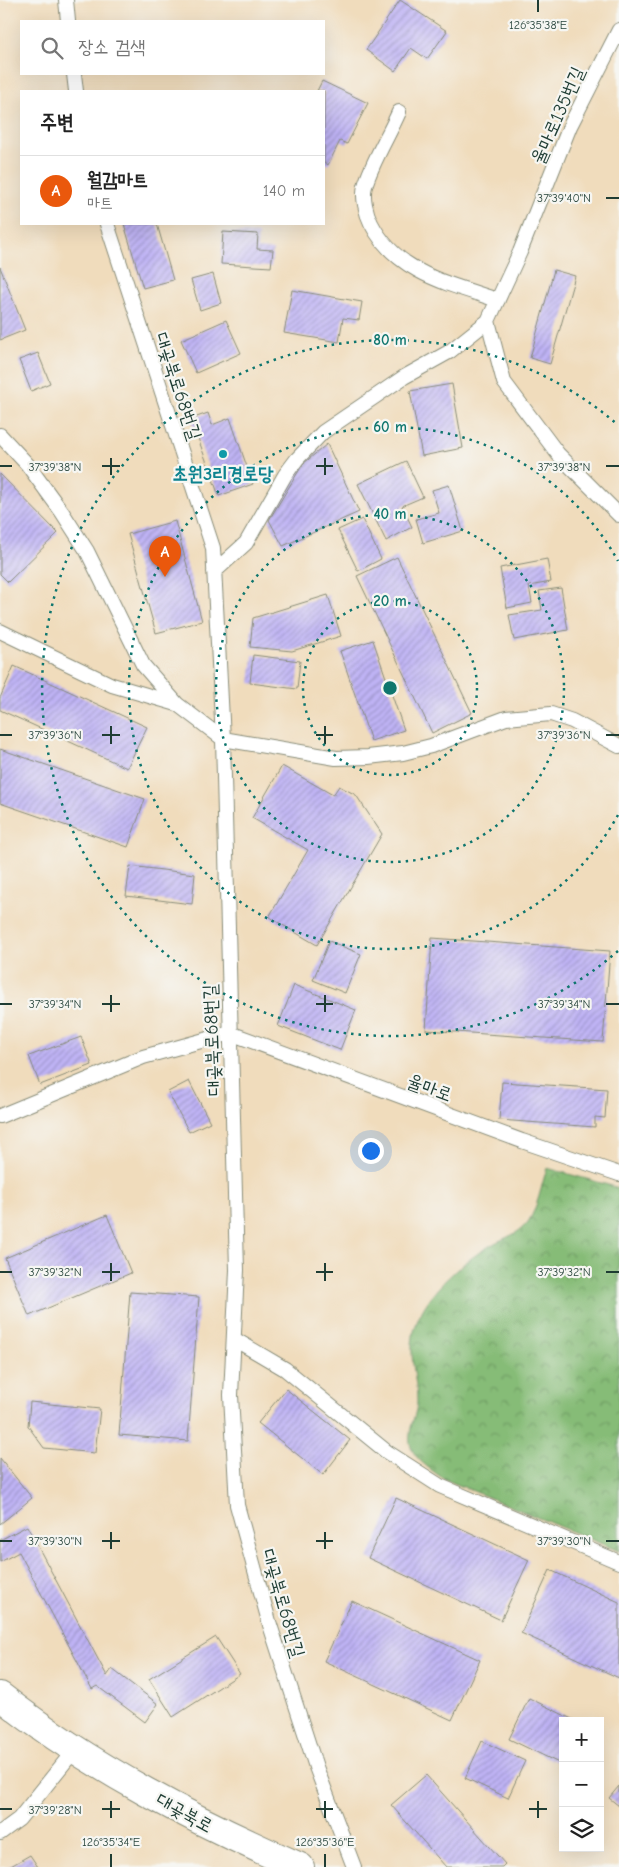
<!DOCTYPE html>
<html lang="ko">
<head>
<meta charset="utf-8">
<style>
  body { margin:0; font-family:"Comic Neue","Poor Story",sans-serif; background:#f6f6f6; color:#222 }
  .controls { position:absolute; right:15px; bottom:15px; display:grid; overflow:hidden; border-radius:0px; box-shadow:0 5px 20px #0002 }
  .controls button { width:45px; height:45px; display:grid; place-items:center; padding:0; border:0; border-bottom:1px solid #e0e0e0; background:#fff; color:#222; font:25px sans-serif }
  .you { position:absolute; left:370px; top:1150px; width:18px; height:18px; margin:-12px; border:4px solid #fff; border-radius:50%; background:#1a73e8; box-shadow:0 0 0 8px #1a73e833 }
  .badge { display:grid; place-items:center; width:32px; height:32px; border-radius:50%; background:#ea580c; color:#fff; font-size:16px; font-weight:700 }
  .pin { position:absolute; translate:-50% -41px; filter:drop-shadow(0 1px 2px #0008) }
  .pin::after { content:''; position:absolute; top:26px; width:18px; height:15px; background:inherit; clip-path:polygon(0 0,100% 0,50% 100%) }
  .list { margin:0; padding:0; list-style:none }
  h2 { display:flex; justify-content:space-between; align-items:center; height:65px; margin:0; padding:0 20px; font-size:21px }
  h2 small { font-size:16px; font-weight:400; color:#767676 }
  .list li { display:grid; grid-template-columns:32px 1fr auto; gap:15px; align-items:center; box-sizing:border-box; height:70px; padding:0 20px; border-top:1px solid #e0e0e0 }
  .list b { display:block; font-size:19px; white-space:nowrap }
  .list p { margin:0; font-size:16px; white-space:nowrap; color:#767676 }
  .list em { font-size:16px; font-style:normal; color:#767676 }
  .icon { flex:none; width:28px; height:28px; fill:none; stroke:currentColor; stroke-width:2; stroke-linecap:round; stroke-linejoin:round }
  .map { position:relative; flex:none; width:619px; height:1867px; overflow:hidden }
  .search { position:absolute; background:#fff; box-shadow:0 5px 20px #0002; left:20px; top:20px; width:305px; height:55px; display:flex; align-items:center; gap:12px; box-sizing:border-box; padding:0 18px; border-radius:0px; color:#767676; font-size:19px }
  .panel { position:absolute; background:#fff; box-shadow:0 5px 20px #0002; left:20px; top:90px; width:305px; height:135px; border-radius:0px }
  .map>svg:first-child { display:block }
</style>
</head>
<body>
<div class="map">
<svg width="619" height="1867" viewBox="0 0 619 1867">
  <defs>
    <pattern id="forest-crowns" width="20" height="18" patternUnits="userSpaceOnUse" patternTransform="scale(1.25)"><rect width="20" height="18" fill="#86bc77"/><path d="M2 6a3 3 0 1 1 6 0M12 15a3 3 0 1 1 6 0" fill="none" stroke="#6d9a62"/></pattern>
    <pattern id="building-hatch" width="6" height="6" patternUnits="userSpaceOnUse" patternTransform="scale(1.25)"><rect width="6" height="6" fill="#bfb3f5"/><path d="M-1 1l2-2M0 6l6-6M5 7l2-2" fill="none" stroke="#9b93c7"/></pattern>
  </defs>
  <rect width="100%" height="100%" fill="#f6f6f2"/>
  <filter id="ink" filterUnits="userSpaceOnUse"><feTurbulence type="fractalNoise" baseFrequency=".02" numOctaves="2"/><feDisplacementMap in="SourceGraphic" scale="10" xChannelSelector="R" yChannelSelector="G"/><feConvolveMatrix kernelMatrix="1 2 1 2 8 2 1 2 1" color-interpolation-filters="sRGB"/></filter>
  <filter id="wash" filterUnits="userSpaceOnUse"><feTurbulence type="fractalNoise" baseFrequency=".0096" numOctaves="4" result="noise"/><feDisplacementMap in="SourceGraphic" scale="20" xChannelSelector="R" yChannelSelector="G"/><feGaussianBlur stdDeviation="1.12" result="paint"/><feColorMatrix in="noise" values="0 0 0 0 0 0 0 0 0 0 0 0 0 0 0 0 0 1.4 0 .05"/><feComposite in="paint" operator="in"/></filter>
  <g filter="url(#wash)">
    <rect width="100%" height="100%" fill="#f0dcbc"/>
    <!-- forest -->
    <path fill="url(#forest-crowns)" stroke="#527c56" d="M547 1168 619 1188V1551L444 1479C429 1468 406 1455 410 1434 411 1422 417 1413 417 1401 417 1379 409 1358 413 1336 420 1297 460 1263 493 1244 506 1237 519 1234 528 1222 537 1210 542 1183 547 1168Z"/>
    <g id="blocks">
      <!-- building -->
      <path fill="url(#building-hatch)" d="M400 0 447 31 427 59 411 48 395 71 366 50Z
        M322 81 368 103 347 144 340 141 328 165 324 162V91H317Z
        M124 224H157L173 280 143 288Z
        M223 232 258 234 257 249 273 250 271 267 221 264Z
        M0 267 25 330 0 340Z
        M554 270 575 276 550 364 530 358Z
        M213 274 221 303 200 310 191 280Z
        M292 290 362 302 359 320 343 318 339 342 284 333Z
        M226 320 241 353 196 373 181 340Z
        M38 353 50 383 31 391 19 360Z
        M452 384 463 448 422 456 410 391Z
        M208 413 212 425 230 418 253 484 219 496 191 419Z
        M327 444 359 512 283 546 269 520 303 464Z
        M406 461 423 497 402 506 412 527 386 541 358 484Z
        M0 474 58 533 8 582 0 574Z
        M449 485 463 531 423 543 416 519 439 513 432 490Z
        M362 519 381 559 358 571 338 530Z
        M175 521 202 621 156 633 128 534Z
        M397 557 472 713 432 733 357 576Z
        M547 559 551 582 529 586 532 603 507 608 500 568Z
        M561 588 568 630 514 640 509 615 542 610 539 591Z
        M328 595 341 636 292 651 250 647 253 618Z
        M373 640 404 730 371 741 340 651Z
        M253 655 300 661 297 689 250 683Z
        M14 666 147 727 127 768 0 710V698Z
        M0 749 145 799 128 847 0 803Z
        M282 766 333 795 339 786 356 795 382 834 317 945 269 917 308 850 252 818Z
        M130 866 195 874 192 904 126 896Z
        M432 938 610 951 603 1042 426 1030Z
        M329 941 361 954 345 993 313 980Z
        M294 985 356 1010 340 1050 278 1026Z
        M81 1037 92 1065 40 1085 29 1056Z
        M189 1081 210 1122 189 1132 168 1092Z
        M502 1082 607 1089 605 1118 595 1117V1127L499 1120Z
        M107 1215 131 1273 29 1316 5 1258Z
        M130 1292 199 1297 188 1441 119 1435Z
        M286 1389 350 1440 323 1475 258 1423Z
        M30 1402 100 1409 95 1453 44 1448 28 1426Z
        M0 1458 32 1498 0 1524Z
        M396 1498 529 1560 501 1620 368 1558Z
        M27 1526 107 1676 112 1669 158 1704 145 1722 97 1686 92 1689 19 1552 0 1562V1540Z
        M550 1570 619 1602V1678L521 1633Z
        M352 1601 480 1660 452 1720 324 1661Z
        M216 1637 240 1674 173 1717 149 1679Z
        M529 1698 576 1721H563V1765L509 1739Z
        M482 1741 525 1761 508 1798 465 1778Z
        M426 1775 505 1864 502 1867H446L391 1805Z
        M619 1786V1806L609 1798Z
        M30 1855 38 1867H9Z"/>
    </g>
  </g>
  <g filter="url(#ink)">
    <use href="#blocks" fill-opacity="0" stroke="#888c78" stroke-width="1"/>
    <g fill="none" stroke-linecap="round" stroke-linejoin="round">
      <!-- lane casing -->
      <g stroke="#888c78" stroke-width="16">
        <path id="lane" d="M66 0 68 21
          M74 74 76 91
          M399 112C389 135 372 162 365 186 362 197 366 213 371 223 396 273 449 284 498 300
          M107 224 213 548 223 739 237 1270 231 1395 237 1505 270 1625 316 1767 354 1867
          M488 321 504 382 558 454 619 515
          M0 435 27 464 62 512 87 551 143 665 177 704 223 739 336 758 368 757 403 753 431 746 506 718 551 714 572 721 619 746
          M214 572 246 543 285 475 297 459 323 432 404 377 449 352 488 321 520 252 570 126 619 30
          M0 631 112 685 177 704
          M0 1116 143 1057 230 1033 522 1141 619 1174
          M234 1339 285 1369 387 1452 440 1486 619 1562
          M0 1833 19 1819 76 1748"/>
      </g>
      <!-- secondary casing -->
      <g stroke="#888c78" stroke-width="30">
        <path id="secondary" d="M0 1696C90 1767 195 1821 300 1867"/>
      </g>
      <!-- lane -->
      <use href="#lane" stroke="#fff" stroke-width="14"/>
      <!-- secondary -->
      <use href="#secondary" stroke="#fff" stroke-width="28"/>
    </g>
  </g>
  <!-- ticks -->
  <path fill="none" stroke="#1f3d34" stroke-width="2" d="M538 0V12M606 198H619M111 458V475M325 458V475M0 466H12M102 466H120M316 466H333M606 466H619M111 726V744M325 726V744M0 735H12M102 735H120M316 735H333M606 735H619M111 995V1012M325 995V1012M0 1004H12M102 1004H120M316 1004H333M606 1004H619M111 1263V1281M325 1263V1281M0 1272H12M102 1272H120M316 1272H333M606 1272H619M111 1532V1549M325 1532V1549M0 1541H12M102 1541H120M316 1541H333M606 1541H619M111 1801V1818M325 1801V1818M538 1801V1818M0 1809H12M102 1809H120M316 1809H333M529 1809H547M111 1854V1867M325 1854V1867"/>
  <!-- distance rings -->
  <g fill="none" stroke="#0f766e" stroke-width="2.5" stroke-dasharray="2.5 5">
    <circle cx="390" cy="688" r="87"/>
    <circle cx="390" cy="688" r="174"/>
    <path d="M618 815A261 261 0 1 1 618 561"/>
    <path d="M618 951A348 348 0 1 1 618 425"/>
  </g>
  <!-- markers -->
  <circle fill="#0f9aa8" stroke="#f6f6f2" stroke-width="2" cx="223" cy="454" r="5"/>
  <g text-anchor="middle" stroke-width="4.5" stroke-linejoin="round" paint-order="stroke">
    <!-- street labels -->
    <g font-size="19" fill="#1f3d34" stroke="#f6f6f2">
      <text transform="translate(557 115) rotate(-66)" y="7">율마로135번길</text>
      <text transform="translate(179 386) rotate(72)" y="7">대곶북로68번길</text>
      <text transform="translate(211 1040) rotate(-92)" y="7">대곶북로68번길</text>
      <text transform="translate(430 1087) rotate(20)" y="7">율마로</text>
      <text transform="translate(284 1603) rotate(74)" y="7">대곶북로68번길</text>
      <text transform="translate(185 1812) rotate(29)" y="7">대곶북로</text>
    </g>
    <!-- culture labels -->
    <g font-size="19" font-weight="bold" fill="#0d838f" stroke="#f6f6f2">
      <text x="223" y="480">초원3리경로당</text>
    </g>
  </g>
  <g font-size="12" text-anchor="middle" fill="#1f3d34" stroke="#f6f6f2" stroke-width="4.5" stroke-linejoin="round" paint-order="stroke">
    <text x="538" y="29">126°35'38"E</text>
    <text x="564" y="202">37°39'40"N</text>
    <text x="55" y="471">37°39'38"N</text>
    <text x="564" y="471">37°39'38"N</text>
    <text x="55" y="739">37°39'36"N</text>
    <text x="564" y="739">37°39'36"N</text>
    <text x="55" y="1008">37°39'34"N</text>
    <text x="564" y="1008">37°39'34"N</text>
    <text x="55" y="1276">37°39'32"N</text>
    <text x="564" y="1276">37°39'32"N</text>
    <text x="55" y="1545">37°39'30"N</text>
    <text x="564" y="1545">37°39'30"N</text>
    <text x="55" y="1814">37°39'28"N</text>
    <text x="111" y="1846">126°35'34"E</text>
    <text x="325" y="1846">126°35'36"E</text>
  </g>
  <circle cx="390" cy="688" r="8" fill="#0f766e" stroke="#f6f6f2" stroke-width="2.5"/>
  <g font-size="15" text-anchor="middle" font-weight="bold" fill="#0f766e" stroke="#f6f6f2" stroke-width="4.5" stroke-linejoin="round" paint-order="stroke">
    <text x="390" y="345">80 m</text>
    <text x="390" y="432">60 m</text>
    <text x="390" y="519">40 m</text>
    <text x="390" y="606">20 m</text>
  </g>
</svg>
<div class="controls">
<button>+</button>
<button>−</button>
<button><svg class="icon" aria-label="layers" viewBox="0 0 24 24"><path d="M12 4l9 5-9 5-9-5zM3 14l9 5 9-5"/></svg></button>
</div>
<div class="you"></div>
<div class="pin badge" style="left:165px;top:577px">A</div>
<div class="search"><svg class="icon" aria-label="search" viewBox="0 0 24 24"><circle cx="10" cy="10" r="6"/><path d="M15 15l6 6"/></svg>장소 검색</div>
<section class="panel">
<h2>주변<small></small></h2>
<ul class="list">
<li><span class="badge">A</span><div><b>월감마트</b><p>마트</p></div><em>140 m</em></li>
</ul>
</section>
</div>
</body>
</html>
